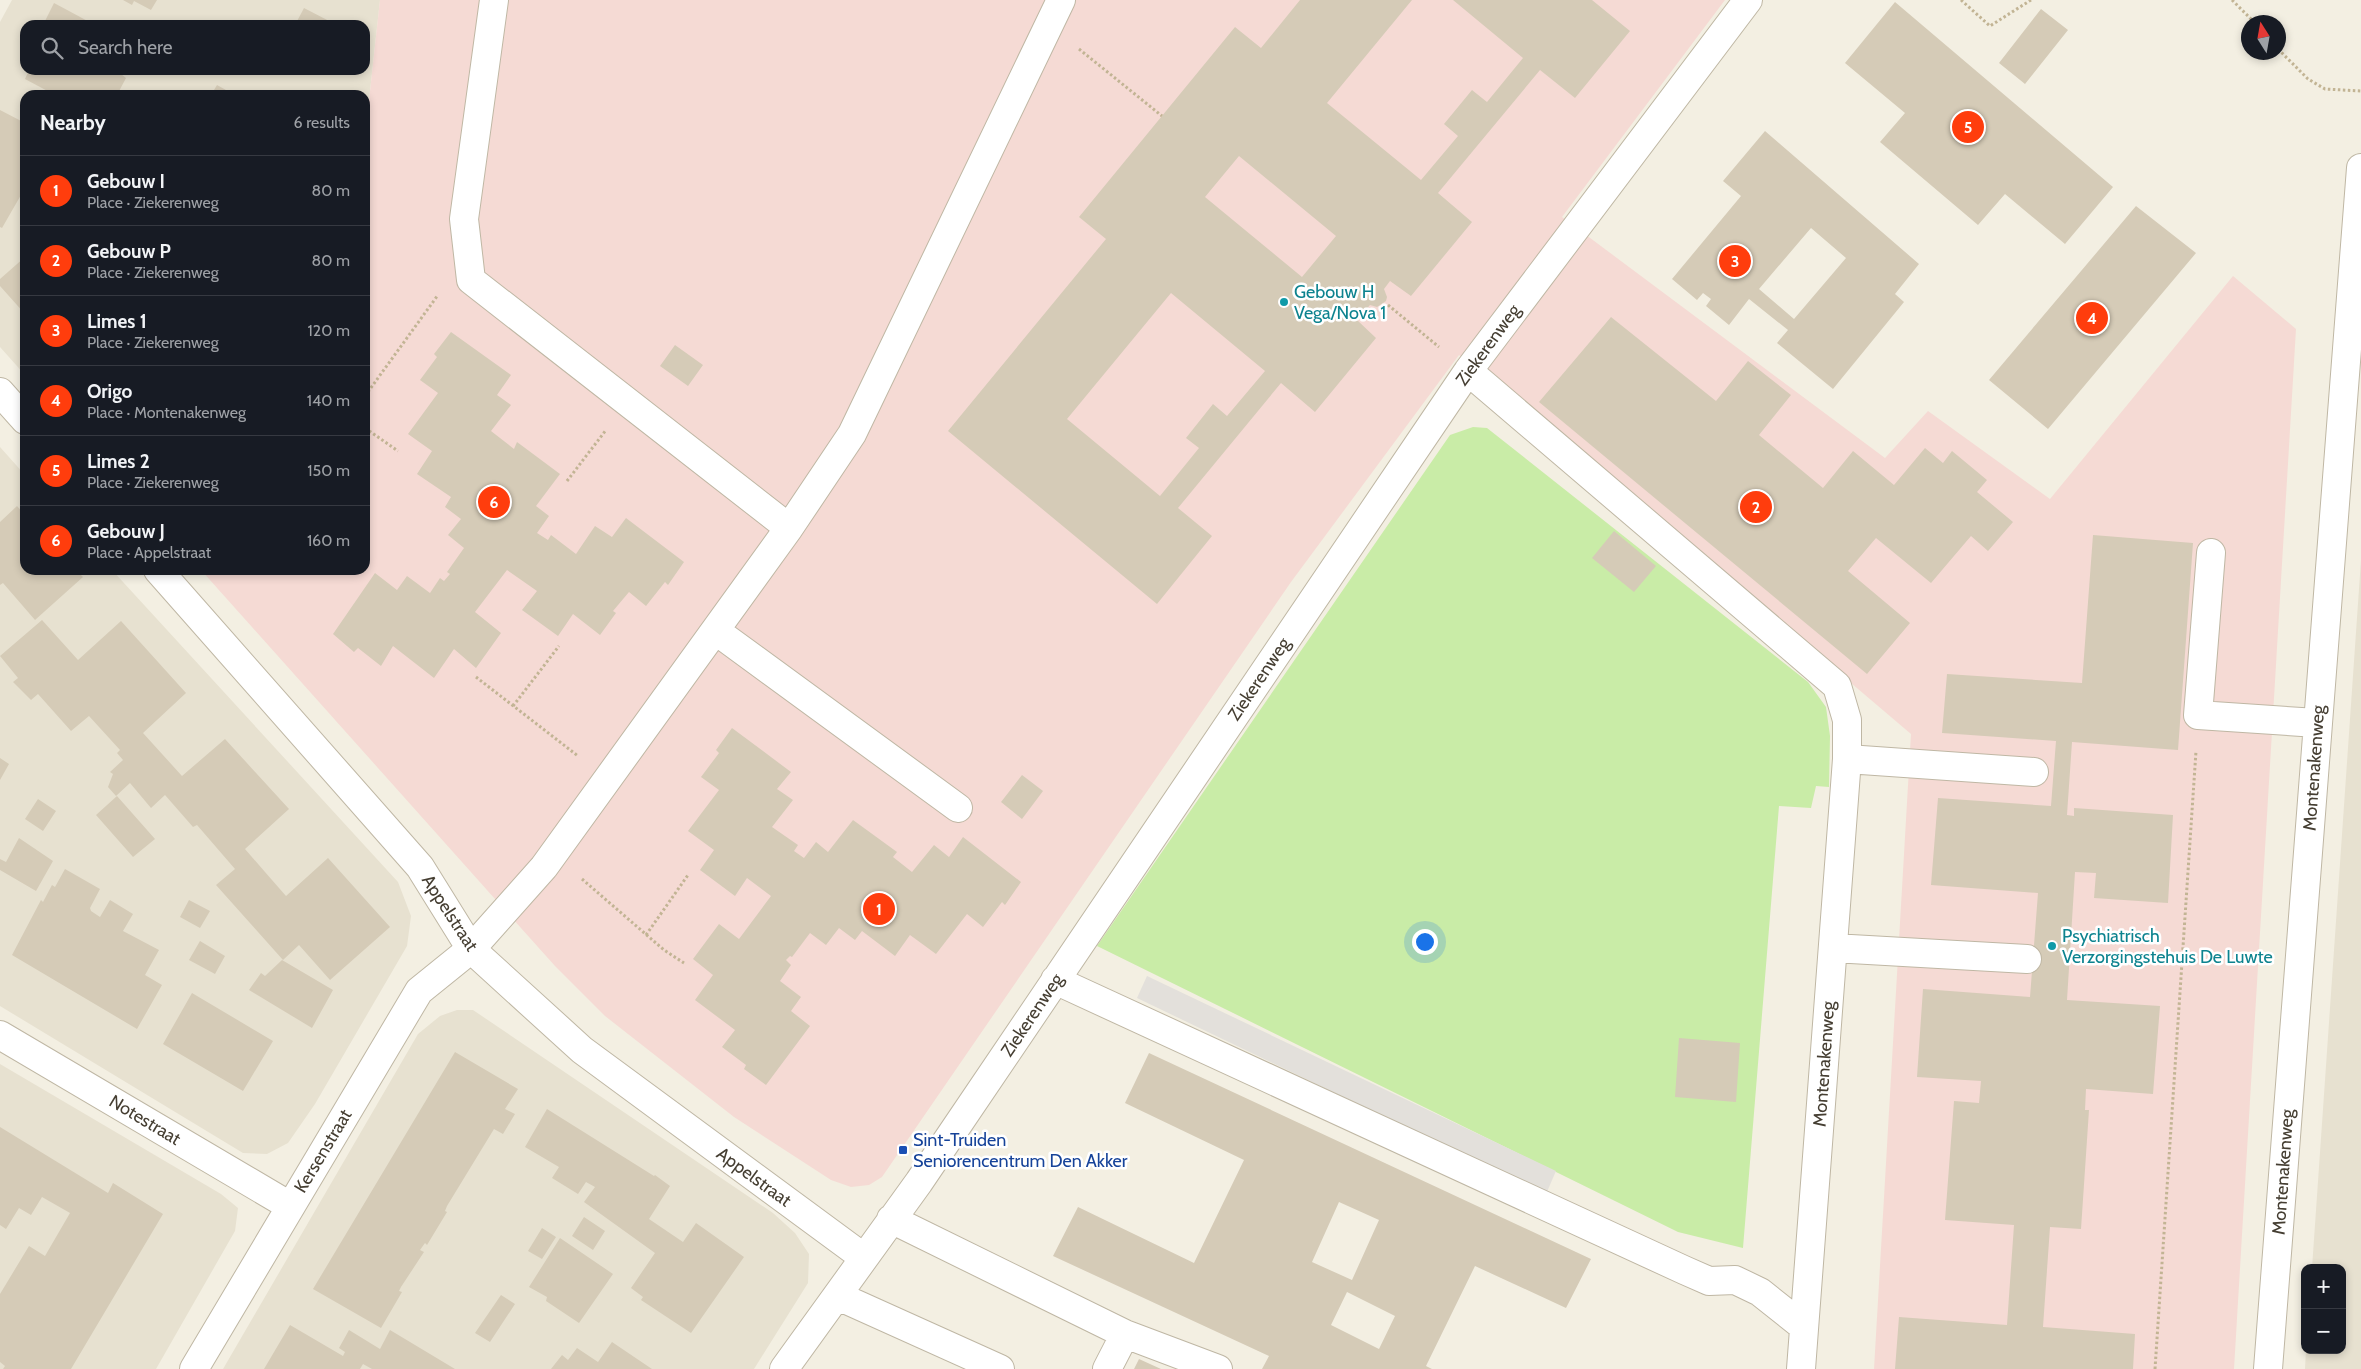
<!DOCTYPE html>
<html lang="en">
<head>
<meta charset="utf-8">
<style>
  body { margin:0; font-family:Cabin,sans-serif; background:#242831; color:#f1f3f6 }
  .controls { position:absolute; right:15px; bottom:15px; display:grid; overflow:hidden; border-radius:10px; box-shadow:0 2px 8px #0003 }
  .controls button { width:45px; height:45px; display:grid; place-items:center; padding:0; border:0; border-bottom:1px solid #363941; background:#171b24; color:#f1f3f6; font:25px sans-serif }
  .compass { position:absolute; left:2241px; top:15px; width:45px; height:45px; border-radius:50%; background:#171b24; box-shadow:0 2px 8px #0003; rotate:349deg }
  .you { position:absolute; left:1424px; top:941px; width:18px; height:18px; margin:-12px; border:4px solid #fff; border-radius:50%; background:#1a73e8; box-shadow:0 0 0 8px #1a73e833 }
  .badge { display:grid; place-items:center; width:32px; height:32px; border-radius:50%; background:#ff3d0d; color:#fff; font-size:16px; font-weight:700 }
  .pin { position:absolute; translate:-50% -50%; border:2px solid #fff; box-shadow:0 1px 5px #0006 }
  .list { margin:0; padding:0; list-style:none }
  h2 { display:flex; justify-content:space-between; align-items:center; height:65px; margin:0; padding:0 20px; font-size:21px }
  h2 small { font-size:16px; font-weight:400; color:#9ea1a6 }
  .list li { display:grid; grid-template-columns:32px 1fr auto; gap:15px; align-items:center; box-sizing:border-box; height:70px; padding:0 20px; border-top:1px solid #363941 }
  .list b { display:block; font-size:19px; white-space:nowrap }
  .list p { margin:0; font-size:16px; white-space:nowrap; color:#9ea1a6 }
  .list em { font-size:16px; font-style:normal; color:#9ea1a6 }
  .icon { flex:none; width:28px; height:28px; fill:none; stroke:currentColor; stroke-width:2; stroke-linecap:round; stroke-linejoin:round }
  .map { position:relative; flex:none; width:2361px; height:1369px; overflow:hidden }
  .search { position:absolute; background:#171b24; box-shadow:0 2px 8px #0003; left:20px; top:20px; width:350px; height:55px; display:flex; align-items:center; gap:12px; box-sizing:border-box; padding:0 18px; border-radius:15px; color:#9ea1a6; font-size:19px }
  .panel { position:absolute; background:#171b24; box-shadow:0 2px 8px #0003; left:20px; top:90px; width:350px; height:485px; border-radius:15px }
  .map>svg:first-child { display:block }
</style>
</head>
<body>
<div class="map">
<svg width="2361" height="1369" viewBox="0 0 2361 1369">
  <rect width="100%" height="100%" fill="#f3efe2"/>
  <!-- residential -->
  <path fill="#e7e1d0" fill-rule="evenodd" d="M12 0H380L365 137V95H25V375L0 347V22ZM25 25H365V70H25Z
    M0 447 25 475V570H112L398 882 411 916 407 946 315 1104 288 1143 267 1154 243 1153 0 1006Z
    M2361 560V1369H2305L2306 1350H2342V1268H2312Z
    M457 1010H473L773 1213 795 1233 809 1254 808 1283 754 1369H223L418 1034 440 1016Z
    M0 1064 221 1194 238 1208 235 1231 156 1369H0Z"/>
  <!-- medical -->
  <path fill="#f5dad4" d="M380 0H1725L1562 217 1885 458 1928 411 2050 499 2233 276 2296 329 2234 1369H1874L1911 734 1504 388 1459 355 1291 582 882 1177 869 1185 851 1187 831 1180 734 1117 605 1016 555 966 201 570H365V137Z"/>
  <!-- green -->
  <path fill="#c9eca7" d="M1473 427 1487 428 1808 682 1826 707 1830 736 1829 787 1816 786 1811 808 1779 806 1743 1248 1678 1232 1097 946 1450 435Z"/>
  <!-- parking -->
  <path fill="#e3e0db" d="M1147 976 1556 1171 1546 1194 1137 998Z"/>
  <!-- building -->
  <path fill="#d5cbb7" fill-rule="evenodd" d="M123 0H157L151 10 134 1 132 5Z
    M1300 0H1412L1327 103 1421 180 1458 136 1444 124 1472 90 1487 102 1523 58 1453 0H1592L1630 31 1575 98 1540 70 1438 193 1472 222 1411 296 1390 281 1384 289 1387 297 1386 301 1377 307 1370 305 1357 320 1376 338 1315 412 1281 383 1178 508 1212 536 1157 604 948 431 1106 239 1079 217 1235 27 1261 48ZM1239 156 1336 236 1302 277 1205 197ZM1171 293 1265 371 1227 416 1213 404 1186 438 1199 448 1160 496 1067 419Z
    M1895 2 2113 187 2065 244 2005 194 1978 225 1880 142 1905 113 1845 63Z
    M54 3 69 11 95 25H43Z
    M304 8 333 23 295 25Z
    M2041 9 2068 30 2025 84 1999 63Z
    M29 70H123L121 74 126 78 117 95H55L25 79Z
    M217 85 235 95H211Z
    M0 110 25 123V188L2 228 0 227Z
    M1765 131 1919 264 1895 294 1904 302 1833 389 1777 343 1788 330 1749 299 1729 325 1706 306 1711 299 1703 293 1697 300 1672 279 1741 196 1723 181ZM1811 228 1846 258 1794 319 1759 289Z
    M2136 206 2196 253 2048 429 1989 380Z
    M25 257V314L0 286V279Z
    M1611 317 1716 401 1748 361 1791 395 1759 435 1823 488 1853 451 1894 485 1925 448 1943 463 1952 451 1987 480 1977 492 2013 522 1988 551 1971 536 1931 583 1876 538 1848 571 1910 623 1867 674 1539 402Z
    M451 332 511 375 497 395 511 405 491 431 514 449 517 442 560 474 536 506 549 516 537 533 548 540 551 535 576 554 595 526 612 537 626 518 684 562 668 585 665 582 646 606 629 592 613 611 616 613 600 635 573 614 558 636 522 610 537 591 507 570 475 612 501 633 476 668 454 649 434 678 393 646 381 666 358 648 354 652 333 634 375 573 397 590 407 576 430 593 440 578 444 581 450 574 447 572 464 548 448 535 461 519 445 507 451 497 417 474 432 451 408 434 438 393 420 380 437 357 434 354Z
    M675 345 703 365 688 386 660 366Z
    M17 506 25 515V570H76L83 577 35 620 3 583 0 585V522Z
    M1614 531 1656 566 1634 592 1592 558Z
    M2093 535 2193 543 2178 750 2072 742 2067 815 2074 816V808L2173 815 2168 903 2094 898 2096 873 2075 872 2067 1000 2160 1006 2153 1094 2086 1089 2085 1110H2089L2081 1229 2050 1227 2043 1327 2135 1334 2133 1369H1895L1899 1317 2007 1325 2014 1225 1945 1220 1954 1101 1979 1103 1981 1081 1917 1077 1923 989 2030 997 2038 893 1931 885 1938 798 2051 806 2056 741 1942 733 1947 674 2082 683Z
    M42 620 78 660 121 621 186 693 143 733 182 776 225 739 289 809 245 849 265 872 286 896 328 858 390 927 330 980 299 945 283 960 216 885 235 869 197 825 193 827 165 795 151 808 130 783 116 796 108 787 113 774 110 772 123 760 117 753 120 750 89 716 71 731 38 694 31 700 13 682 18 678 0 656Z
    M732 728 791 772 777 789 793 800 772 827 798 845 794 851 804 858 816 842 828 852 853 820 897 852 893 857 912 872 934 845 949 857 963 837 1021 882 1005 905 1002 902 983 927 967 914 936 954 910 935 895 956 862 931 855 940 839 928 826 945 810 933 792 957 790 956 786 960 791 965 780 981 801 997 791 1011 810 1026 766 1085 744 1069 746 1065 722 1047 735 1030 695 1000 713 975 693 959 719 924 739 939 771 896 747 878 735 896 700 870 714 850 688 831 719 790 701 777 719 753 716 750Z
    M0 758 9 764 0 780Z
    M1022 775 1043 791 1022 819 1001 802Z
    M117 796 155 839 133 857 96 815Z
    M38 799 56 811 43 831 25 819Z
    M19 838 53 861 36 891 0 870V859L6 862Z
    M65 869 100 889 90 908 91 911 100 917 110 900 133 914 123 931 159 950 145 975 162 985 137 1029 12 955 41 900 43 902 52 885 55 887Z
    M189 900 210 911 200 928 180 917Z
    M200 941 225 956 215 974 189 960Z
    M282 960 333 990 312 1028 249 990 261 973 265 976Z
    M192 993 273 1041 243 1091 163 1044Z
    M1679 1038 1740 1043 1736 1102 1675 1097Z
    M455 1052 518 1089 505 1109 515 1114 503 1134 494 1129 447 1206 445 1211 447 1212 427 1245 425 1243 420 1250 424 1252 401 1287 399 1291 402 1292 381 1328 313 1289Z
    M1149 1053 1591 1259 1566 1308 1475 1266 1426 1366 1432 1369H1262L1269 1356 1053 1256 1078 1207 1194 1263 1244 1160 1125 1103ZM1339 1202 1379 1220 1352 1280 1312 1262ZM1347 1292 1395 1316 1379 1349 1331 1325Z
    M547 1109 654 1176 655 1175 670 1186 649 1219 683 1242 696 1223 744 1257 691 1333 641 1300 643 1297 631 1288 655 1253 584 1202 595 1187 586 1182 578 1194 552 1178 559 1167 525 1147Z
    M0 1127 108 1193 113 1183 163 1214 71 1369H3L5 1366 0 1362V1294L29 1246 45 1256 70 1213 42 1197 31 1215 19 1208 6 1229 0 1225Z
    M584 1217 605 1231 593 1250 572 1236Z
    M542 1228 556 1237 542 1259 528 1251Z
    M560 1238 613 1274 579 1323 546 1301 547 1297 529 1287Z
    M501 1295 515 1304 490 1342 475 1333Z
    M290 1325 343 1356 345 1352 339 1348 349 1330 380 1349 390 1330 455 1369H372L363 1364 360 1369H264Z
    M612 1342 652 1369H551L562 1355 568 1360 577 1348 598 1362Z
    M1139 1359 1161 1369H1134Z"/>
  <g fill="none" stroke-linecap="round" stroke-linejoin="round">
    <!-- minor casing -->
    <g stroke="#bfb7a4" stroke-width="30">
      <path id="minor" d="M494 0 464 219 471 280 789 528
        M1468 371 1837 686 1847 720V759L2034 772
        M0 392 25 420
        M2211 553 2198 715 2317 723
        M158 570 420 867 471 949 582 1050 863 1257
        M716 631 958 808
        M1833 948 2027 959
        M1055 980 1684 1270 1709 1281 1735 1280 1760 1292 1804 1327
        M0 1035 290 1206
        M891 1219 1125 1334 1218 1369
        M838 1296 1000 1369
        M194 1369 419 991 471 949 544 867 789 528 852 434 1061 0
        M784 1369 919 1182 1468 371 1748 0
        M1107 1369 1125 1334
        M1801 1369 1847 759
        M2268 1369 2361 168"/>
    </g>
    <!-- path -->
    <path stroke="#c2b494" stroke-width="3" stroke-dasharray="2.5 2.5" stroke-linecap="butt" d="M1961 0 1990 26 2031 0
      M2232 0 2254 22
      M1079 49 1162 116
      M2278 49 2308 79 2325 89 2361 91
      M1388 305 1439 347
      M365 396 438 295
      M365 428 398 451
      M567 481 606 430
      M476 677 578 756
      M513 706 559 646
      M582 879 664 950 684 963
      M646 935 688 875
      M2155 1369 2196 751"/>
    <!-- minor -->
    <use href="#minor" stroke="#fff" stroke-width="28"/>
  </g>
  <!-- markers -->
  <g fill="#0f9aa8" stroke="#fff" stroke-width="2">
    <circle cx="1284" cy="302" r="5"/>
    <circle cx="2052" cy="946" r="5"/>
  </g>
  <rect fill="#1a4fb4" stroke="#fff" stroke-width="2" x="898" y="1145" width="10" height="10" rx="2.5"/>
  <g text-anchor="middle" stroke-width="5" stroke-linejoin="round" paint-order="stroke">
    <!-- culture labels -->
    <g font-size="18" fill="#0d838f" stroke="#fff" text-anchor="start">
      <text x="1294" y="298">Gebouw H<tspan x="1294" dy="21">Vega/Nova 1</tspan></text>
      <text x="2062" y="942">Psychiatrisch<tspan x="2062" dy="21">Verzorgingstehuis De Luwte</tspan></text>
    </g>
    <!-- street labels -->
    <g font-size="18" fill="#453e32" stroke="#fff">
      <text transform="translate(1488 345) rotate(-54)" y="6">Ziekerenweg</text>
      <text transform="translate(1259 679) rotate(-56)" y="6">Ziekerenweg</text>
      <text transform="translate(2314 768) rotate(-86)" y="6">Montenakenweg</text>
      <text transform="translate(450 913) rotate(57)" y="6">Appelstraat</text>
      <text transform="translate(1032 1015) rotate(-56)" y="6">Ziekerenweg</text>
      <text transform="translate(1824 1064) rotate(-86)" y="6">Montenakenweg</text>
      <text transform="translate(145 1120) rotate(31)" y="6">Notestraat</text>
      <text transform="translate(323 1151) rotate(-59)" y="6">Kersenstraat</text>
      <text transform="translate(2283 1172) rotate(-86)" y="6">Montenakenweg</text>
      <text transform="translate(754 1177) rotate(36)" y="6">Appelstraat</text>
    </g>
    <!-- transit labels -->
    <g font-size="18" fill="#164399" stroke="#fff" text-anchor="start">
      <text x="913" y="1146">Sint-Truiden<tspan x="913" dy="21">Seniorencentrum Den Akker</tspan></text>
    </g>
  </g>
</svg>
<div class="controls">
<button>+</button>
<button>−</button>
</div>
<svg class="compass" viewBox="-18 -18 36 36"><path d="M0-13l5 13h-10z" fill="#e53935"/><path d="M0 13l5-13h-10z" fill="#9ea1a6"/></svg>
<div class="you"></div>
<div class="pin badge" style="left:879px;top:909px">1</div>
<div class="pin badge" style="left:1756px;top:507px">2</div>
<div class="pin badge" style="left:1735px;top:261px">3</div>
<div class="pin badge" style="left:2092px;top:318px">4</div>
<div class="pin badge" style="left:1968px;top:127px">5</div>
<div class="pin badge" style="left:494px;top:502px">6</div>
<div class="search"><svg class="icon" aria-label="search" viewBox="0 0 24 24"><circle cx="10" cy="10" r="6"/><path d="M15 15l6 6"/></svg>Search here</div>
<section class="panel">
<h2>Nearby<small>6 results</small></h2>
<ul class="list">
<li><span class="badge">1</span><div><b>Gebouw I</b><p>Place · Ziekerenweg</p></div><em>80 m</em></li>
<li><span class="badge">2</span><div><b>Gebouw P</b><p>Place · Ziekerenweg</p></div><em>80 m</em></li>
<li><span class="badge">3</span><div><b>Limes 1</b><p>Place · Ziekerenweg</p></div><em>120 m</em></li>
<li><span class="badge">4</span><div><b>Origo</b><p>Place · Montenakenweg</p></div><em>140 m</em></li>
<li><span class="badge">5</span><div><b>Limes 2</b><p>Place · Ziekerenweg</p></div><em>150 m</em></li>
<li><span class="badge">6</span><div><b>Gebouw J</b><p>Place · Appelstraat</p></div><em>160 m</em></li>
</ul>
</section>
</div>
</body>
</html>
